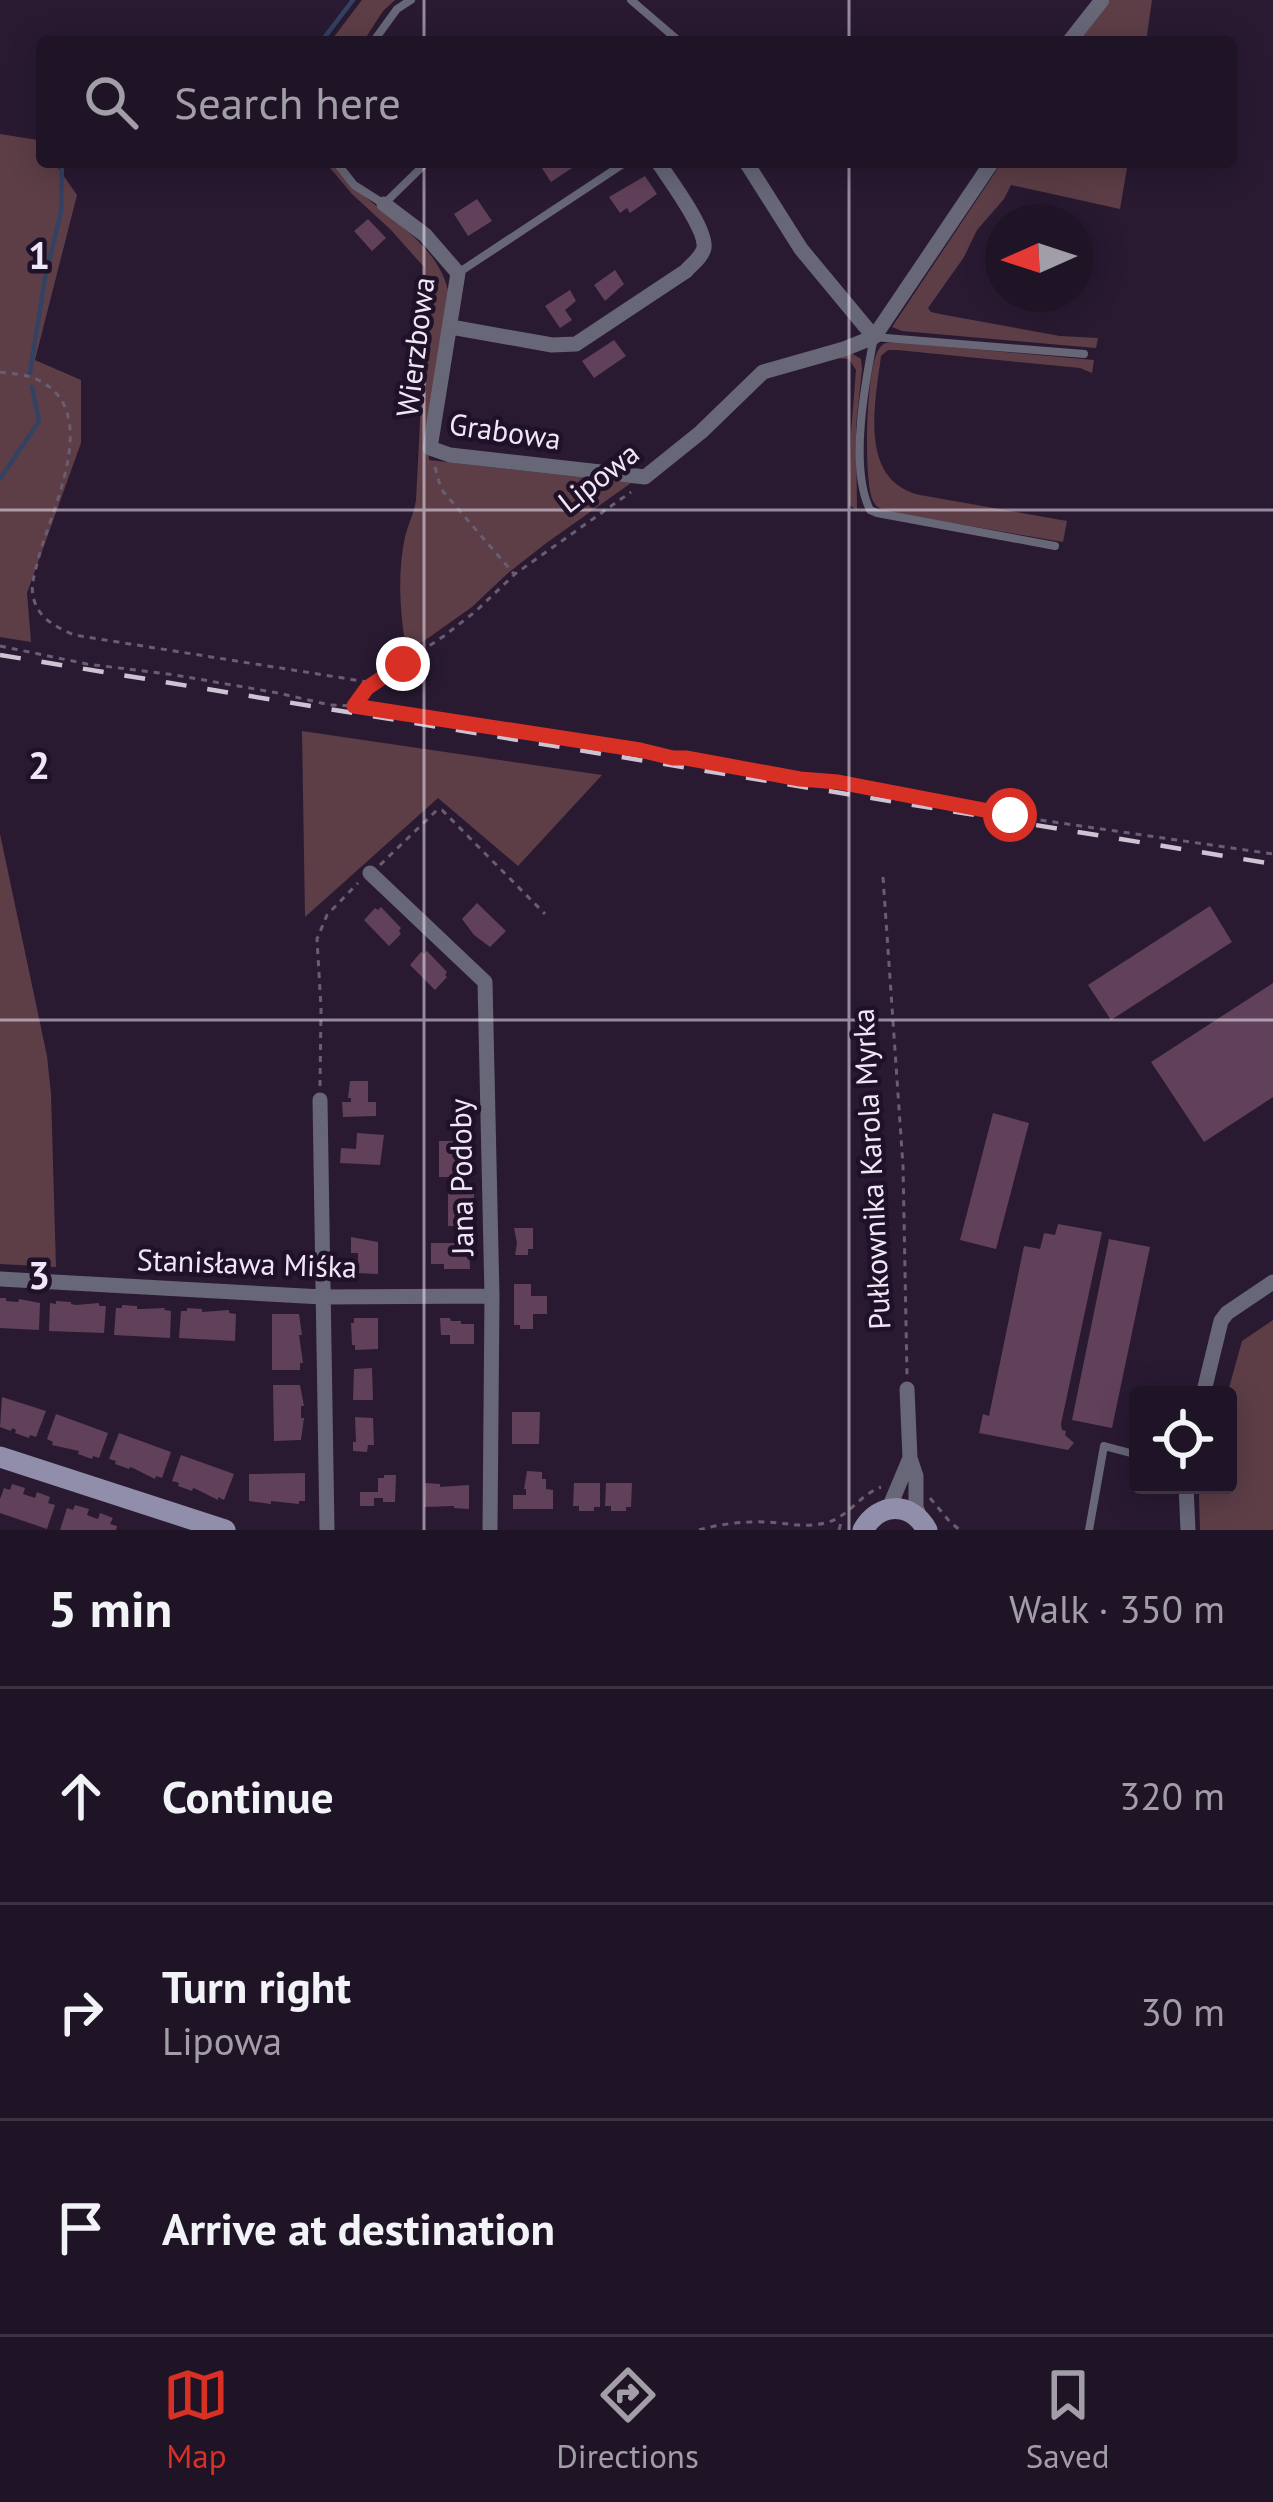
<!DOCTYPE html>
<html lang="en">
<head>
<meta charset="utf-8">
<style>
  body { margin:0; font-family:"PT Sans",sans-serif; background:#2c2132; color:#f1f3f6 }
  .controls { position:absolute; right:36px; bottom:36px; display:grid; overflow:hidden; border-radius:12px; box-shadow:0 6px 30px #0003 }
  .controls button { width:108px; height:108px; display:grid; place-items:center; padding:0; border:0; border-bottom:3px solid #3c3343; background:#1f1426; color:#f1f3f6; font:60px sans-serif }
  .compass { position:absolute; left:985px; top:204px; width:108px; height:108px; border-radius:50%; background:#1f1426; box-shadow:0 6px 30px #0003; rotate:267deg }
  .stop { position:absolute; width:36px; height:36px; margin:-27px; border:9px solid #d93025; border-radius:50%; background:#fff }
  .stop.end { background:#d93025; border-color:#fff; box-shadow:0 3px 12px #0008 }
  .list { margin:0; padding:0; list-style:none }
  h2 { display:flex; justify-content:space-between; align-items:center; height:156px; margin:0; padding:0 48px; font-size:51px }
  h2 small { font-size:39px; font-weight:400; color:#a19ea7 }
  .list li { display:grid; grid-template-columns:78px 1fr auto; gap:36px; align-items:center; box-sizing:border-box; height:216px; padding:0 48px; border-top:3px solid #3c3343 }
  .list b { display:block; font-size:45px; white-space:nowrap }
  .list p { margin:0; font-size:39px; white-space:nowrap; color:#a19ea7 }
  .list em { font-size:39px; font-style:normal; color:#a19ea7 }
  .icon { flex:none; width:66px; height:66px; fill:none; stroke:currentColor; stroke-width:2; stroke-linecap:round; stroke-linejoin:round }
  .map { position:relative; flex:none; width:1273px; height:1530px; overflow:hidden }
  .search { position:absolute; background:#1f1426; box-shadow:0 6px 30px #0003; left:36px; right:36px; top:36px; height:132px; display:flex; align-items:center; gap:30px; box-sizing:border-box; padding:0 42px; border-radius:12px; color:#a19ea7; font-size:45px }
  .sheet { height:804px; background:#1f1426 }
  nav { display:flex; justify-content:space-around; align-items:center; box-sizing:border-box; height:168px; border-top:3px solid #3c3343; background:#1f1426; font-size:33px; color:#a19ea7 }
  nav a { display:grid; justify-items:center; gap:6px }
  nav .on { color:#d93025 }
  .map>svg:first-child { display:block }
</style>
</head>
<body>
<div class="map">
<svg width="1273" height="1530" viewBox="0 0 1273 1530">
  <rect width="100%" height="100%" fill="#291a32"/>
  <!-- green -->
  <path fill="#5d3e47" d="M362 0H395L383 11 363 42H330Z
    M1110 0H1152L1146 42H1078Z
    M0 134 38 140 42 145V162H54L77 195 35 360 81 380V443L27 593 31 642 0 637Z
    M325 162H332C365 210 438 234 449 295L427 431 429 460 631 483 545 544 508 573 472 607 407 653C400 617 397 573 405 537 408 524 414 514 416 500L427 285 424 267 391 230 352 194Z
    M1002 162H1128L1120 209 1011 185 1004 199 977 230 964 257 928 308 931 312 945 315 1060 336 1098 338 1096 348 902 331 892 327Z
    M895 342 1094 360 1092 373 1080 368 897 350H888L881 356C875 403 858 481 920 495L1067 521 1063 542 888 512C881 508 877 509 873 501 863 482 866 366 879 349 885 341 886 343 895 342Z
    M851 353 861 359 862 369 856 426 857 510 849 505 851 433 856 370 849 359 836 358Z
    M302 731 602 775 518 866 438 798 305 917Z
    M0 834 47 1056 51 1094 56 1267 0 1264Z
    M1273 1320V1530H1200L1199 1496 1202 1485H1228L1227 1395 1242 1341Z"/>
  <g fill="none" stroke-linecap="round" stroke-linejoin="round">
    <!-- stream -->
    <path stroke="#334262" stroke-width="4.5" d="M321 42 353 0
      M30 373 45 278 61 212 62 162
      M0 479 39 421 32 387"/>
  </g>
  <!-- building -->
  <path fill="#614059" d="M538 162H572L575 166 551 182Z
    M645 176 657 194 630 213 627 208 620 213 609 197Z
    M477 199 492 221 468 236 454 214Z
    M368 219 386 238 372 251 354 231Z
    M615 270 624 284 605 301 594 285Z
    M570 290 576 301 565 310 572 320 560 328 545 306Z
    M614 340 626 356 594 378 582 361Z
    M477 903 506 931 490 947 474 935 462 919Z
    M1210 906 1232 942 1111 1020 1088 985Z
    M381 907 401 928 399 931 401 934 389 946 364 920 375 908 378 910Z
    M427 951 447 972 445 975 447 977 435 990 410 965 421 952 424 954Z
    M1273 983V1097L1204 1142 1151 1062Z
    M350 1081H368V1102H376V1116L343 1117 342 1102H351V1098H348Z
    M993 1113 1029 1123 996 1249 960 1240Z
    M357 1133 384 1135 380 1165 340 1163 341 1148 356 1149Z
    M439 1141H473L474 1177H439Z
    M448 1192H474V1226H448Z
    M1058 1224 1102 1232 1061 1424 1062 1430 1066 1431 1065 1435 1074 1443 1068 1450 979 1433 983 1414 989 1416 1024 1246 1040 1249 1044 1233 1055 1235Z
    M514 1228H533V1249H528V1255H515L517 1243Z
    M351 1237 378 1242V1274L358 1273V1253H351Z
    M1109 1239 1150 1247 1112 1428 1072 1420Z
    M431 1243H469L470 1269H444V1264H431Z
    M514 1284H531V1296H547V1314H533V1329H520V1325H514Z
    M0 1298H6V1301L18 1302 19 1299 40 1303 39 1330 0 1328Z
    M56 1301 71 1302V1304L76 1305 99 1303V1306H106L104 1333 49 1331 50 1303 56 1304Z
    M122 1305 137 1306V1309H142L165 1308 164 1310 171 1311 170 1338 114 1335 116 1308H122Z
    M187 1308 202 1309V1312L229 1310V1313L236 1314 235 1341 179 1338 181 1311H187Z
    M272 1314H299L302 1335H299L303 1363H300V1370H272Z
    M354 1318H378V1349L355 1350V1345H352L351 1323H354Z
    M440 1318H450L451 1321H461V1324H474V1344H450V1335H441Z
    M372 1368 373 1400H353L354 1369Z
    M273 1385H300L304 1406H301V1418H304L301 1440 274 1441Z
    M2 1397 46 1411 36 1437 30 1435 29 1438 15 1433 16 1430 12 1428 11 1431 0 1427Z
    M512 1412H540L539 1444H512Z
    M56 1414 108 1433 99 1458 93 1456 92 1459 78 1454 79 1451 52 1445 53 1442 47 1439Z
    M355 1417 373 1418 374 1445H368L367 1452 353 1451V1442H356Z
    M119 1433 171 1452 162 1478 156 1476 155 1479 133 1468 130 1467 129 1469 115 1464 116 1461 109 1459Z
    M181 1455 234 1474 224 1500 218 1497V1500L196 1489 193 1488 192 1491 178 1486 179 1483 172 1481Z
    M527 1471 542 1472V1479H546V1489L553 1490V1509H513V1495H526V1489H524Z
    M305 1473V1501H299V1504L271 1501V1504L249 1501V1474Z
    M384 1475H396L395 1502H383V1498H374V1506H360V1492H378V1478H384Z
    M425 1483 440 1484V1487L469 1485V1509L454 1508V1506L424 1507Z
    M574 1483H600V1507H594V1511H579V1506H573Z
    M606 1483H632L631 1507H626V1511H611V1506H605Z
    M12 1484 25 1488 23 1494 35 1498 37 1492 50 1497 48 1503 55 1505 47 1529 0 1513V1499L4 1488 10 1490Z
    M75 1505 89 1509 87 1515 92 1517 98 1519 100 1513 113 1518 110 1524 117 1526 116 1530H60L67 1508 73 1510Z"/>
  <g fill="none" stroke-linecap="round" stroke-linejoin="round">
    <!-- path -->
    <path stroke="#6a5d72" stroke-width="3" stroke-dasharray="6 6" stroke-linecap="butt" d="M0 372C12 374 26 374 36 379 106 410 49 512 37 564 34 576 30 588 34 600 40 620 57 627 74 635L374 683
      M435 467 441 489 514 574
      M0 646 87 664 175 675 278 693 330 705 354 706 640 750 673 758H686L799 779 837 782 985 812 1273 854
      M355 704 367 687 444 636 476 611 515 574 631 492
      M380 865 437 810H442L545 914
      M883 877 903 1166 907 1375
      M320 1086 321 1008 317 939 327 915 358 883
      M930 1498 950 1522 960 1530
      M699 1530C720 1524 744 1521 766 1522 786 1523 805 1528 825 1523 848 1518 859 1495 881 1487
      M839 1530 842 1519"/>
    <!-- lane -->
    <path stroke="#686778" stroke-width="8" d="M631 0 680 42
      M373 42 397 9 411 0
      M549 42H550
      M336 162 354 185 384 204 427 162
      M458 273 626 162
      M1055 546 877 513 870 510C849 467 865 383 874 337L1084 354
      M1089 1530 1104 1446 1138 1455"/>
    <!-- street -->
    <path stroke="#686778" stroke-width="15" d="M1069 42 1102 0
      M746 162 801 249 874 337
      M384 204 425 235 458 273 430 448 450 455 645 477 701 432 763 372 844 349 874 337
      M451 327 552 345 576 344 686 271C692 264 702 257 704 248 707 229 669 179 658 162
      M874 337 992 162
      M370 873 485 982 492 1296 490 1530
      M320 1100 327 1530
      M0 1279 322 1297 492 1296
      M907 1389 910 1458 916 1476V1507L920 1518
      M1203 1395 1221 1321 1227 1313 1273 1282
      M1186 1485 1188 1530
      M889 1508 910 1458"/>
    <!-- secondary -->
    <path stroke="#908eaa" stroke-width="21" d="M0 1457 225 1530
      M863 1530C879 1502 911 1501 927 1530"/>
    <!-- rail -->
    <path stroke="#cdc3d3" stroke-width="4.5" stroke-dasharray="21 21" stroke-linecap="butt" d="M0 655 1273 864"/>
  </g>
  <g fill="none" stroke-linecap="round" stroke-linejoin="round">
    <!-- route -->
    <path stroke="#d93025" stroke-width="15" d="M403 664 367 688 354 706 640 750 673 758H686L800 779 838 782 1010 815"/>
  </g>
  <!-- grid -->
  <path fill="none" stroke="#f0e7f6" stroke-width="3" stroke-opacity="0.55" d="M424 0V42M849 0V42M424 162V1530M849 162V1530M0 510H1273M0 1020H1273"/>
  <g text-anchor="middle" stroke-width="9" stroke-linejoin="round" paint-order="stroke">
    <!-- street labels -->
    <g font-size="30" fill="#f0e7f6" stroke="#1f1128">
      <text transform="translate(416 347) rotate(-83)" y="10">Wierzbowa</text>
      <text transform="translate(505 432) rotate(8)" y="10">Grabowa</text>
      <text transform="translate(599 478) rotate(-38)" y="10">Lipowa</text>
      <text transform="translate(872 1169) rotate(-93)" y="10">Pułkownika Karola Myrka</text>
      <text transform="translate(462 1177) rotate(-91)" y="10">Jana Podoby</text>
      <text transform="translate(247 1264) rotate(2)" y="10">Stanisława Miśka</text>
    </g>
  </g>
  <g font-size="39" text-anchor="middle" font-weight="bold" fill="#f0e7f6" stroke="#1f1128" stroke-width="9" stroke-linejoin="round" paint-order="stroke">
    <text x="39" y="269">1</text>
    <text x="39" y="779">2</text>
    <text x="39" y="1289">3</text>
  </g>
</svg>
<div class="controls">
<button><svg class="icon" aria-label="locate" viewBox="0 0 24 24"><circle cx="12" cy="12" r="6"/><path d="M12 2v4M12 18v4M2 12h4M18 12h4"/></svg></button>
</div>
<svg class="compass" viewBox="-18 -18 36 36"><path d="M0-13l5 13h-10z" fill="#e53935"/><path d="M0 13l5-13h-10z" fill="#a19ea7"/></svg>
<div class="stop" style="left:1010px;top:815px"></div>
<div class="stop end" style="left:403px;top:664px"></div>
<div class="search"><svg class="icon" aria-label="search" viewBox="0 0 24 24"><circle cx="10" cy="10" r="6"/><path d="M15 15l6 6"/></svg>Search here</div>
</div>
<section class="sheet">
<h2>5 min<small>Walk · 350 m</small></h2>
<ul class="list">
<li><svg class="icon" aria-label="ahead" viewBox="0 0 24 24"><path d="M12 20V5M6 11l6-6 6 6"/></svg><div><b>Continue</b></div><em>320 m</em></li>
<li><svg class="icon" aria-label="right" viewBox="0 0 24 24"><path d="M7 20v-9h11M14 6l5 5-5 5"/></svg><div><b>Turn right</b><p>Lipowa</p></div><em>30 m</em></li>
<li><svg class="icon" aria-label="arrive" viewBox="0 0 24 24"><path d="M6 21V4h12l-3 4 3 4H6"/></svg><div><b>Arrive at destination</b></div></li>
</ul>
</section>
<nav>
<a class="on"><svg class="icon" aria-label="map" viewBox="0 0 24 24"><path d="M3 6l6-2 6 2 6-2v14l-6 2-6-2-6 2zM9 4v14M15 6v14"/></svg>Map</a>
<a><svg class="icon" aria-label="directions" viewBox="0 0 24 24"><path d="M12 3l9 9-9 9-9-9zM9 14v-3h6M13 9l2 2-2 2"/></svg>Directions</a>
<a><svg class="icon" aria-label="saved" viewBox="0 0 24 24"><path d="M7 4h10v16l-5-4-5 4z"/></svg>Saved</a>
</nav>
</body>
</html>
